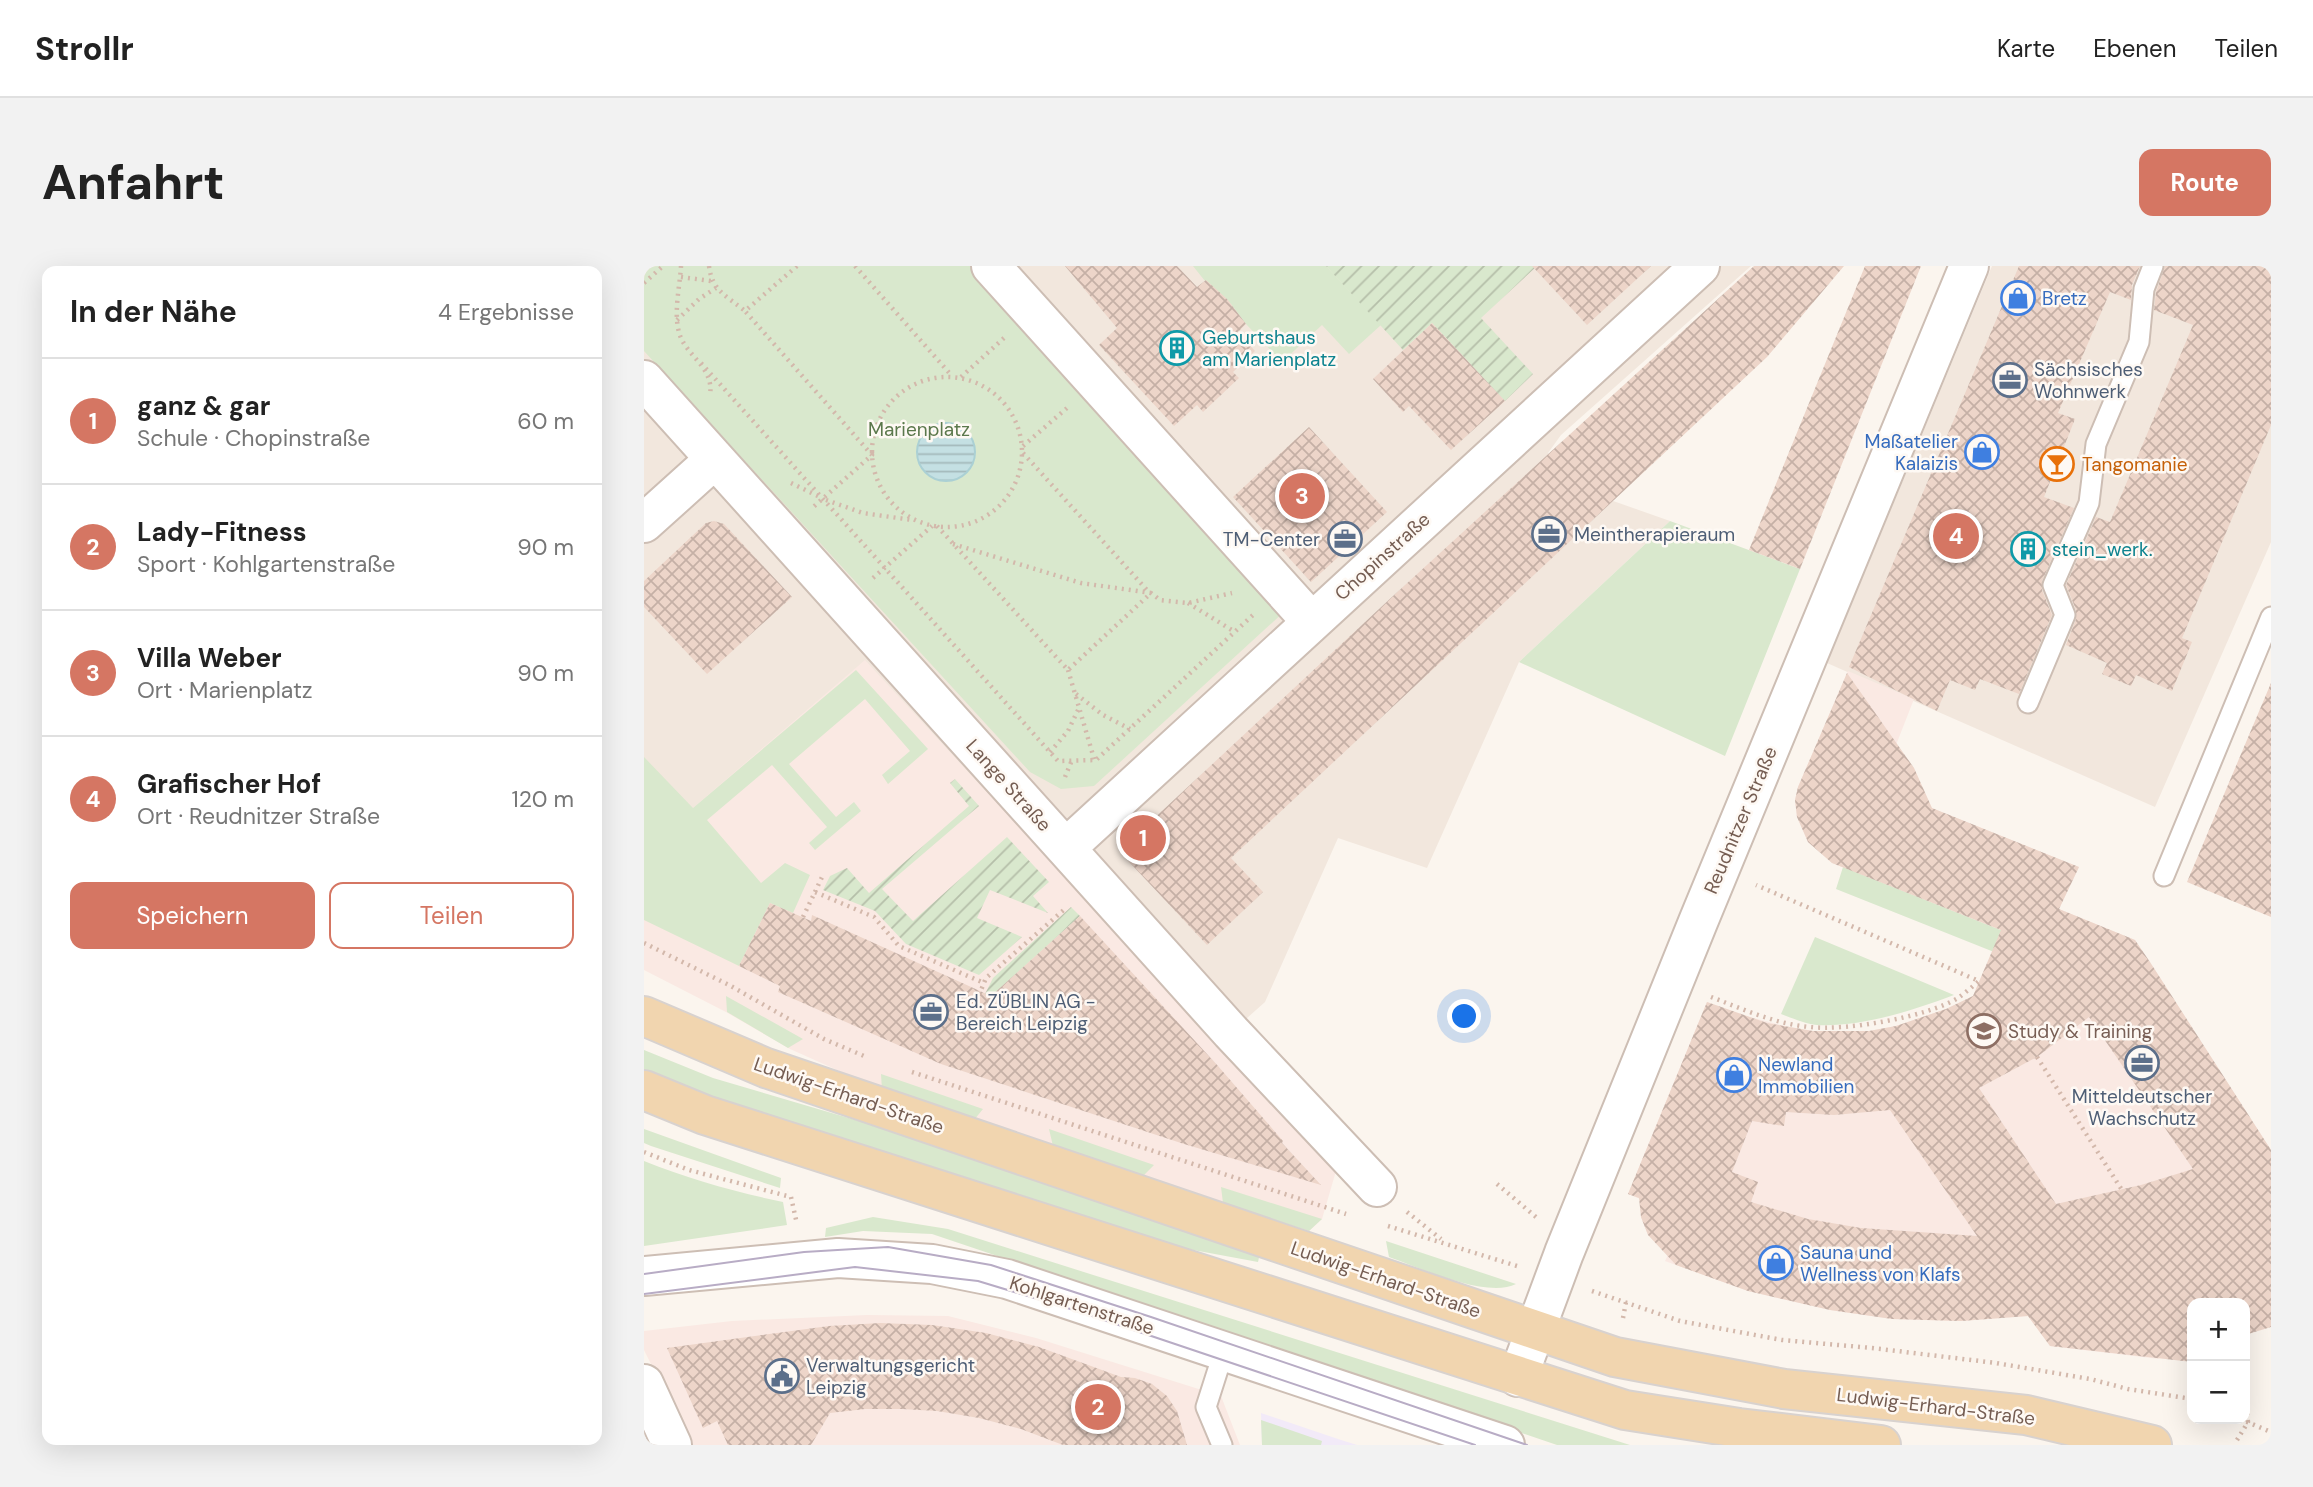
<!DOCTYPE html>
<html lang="de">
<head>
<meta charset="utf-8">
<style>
  body { margin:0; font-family:"DM Sans",sans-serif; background:#f2f2f2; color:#222 }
  .controls { position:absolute; right:21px; bottom:21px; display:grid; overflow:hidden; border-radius:14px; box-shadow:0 7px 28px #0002 }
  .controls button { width:63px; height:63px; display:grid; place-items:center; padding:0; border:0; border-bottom:2px solid #e0e0e0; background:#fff; color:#222; font:35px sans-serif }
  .you { position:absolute; left:821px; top:751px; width:24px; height:24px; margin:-18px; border:5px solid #fff; border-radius:50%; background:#1a73e8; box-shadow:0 0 0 10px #1a73e833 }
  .badge { display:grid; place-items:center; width:46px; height:46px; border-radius:50%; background:#d57663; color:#fff; font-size:23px; font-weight:700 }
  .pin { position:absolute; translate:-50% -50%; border:4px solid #fff; box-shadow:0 2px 7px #0006 }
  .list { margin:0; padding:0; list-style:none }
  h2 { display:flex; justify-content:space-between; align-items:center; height:91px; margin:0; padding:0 28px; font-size:30px }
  h2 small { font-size:23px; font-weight:400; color:#767676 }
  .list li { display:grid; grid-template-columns:46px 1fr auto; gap:21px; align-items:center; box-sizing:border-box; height:126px; padding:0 28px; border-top:2px solid #e0e0e0 }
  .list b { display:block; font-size:26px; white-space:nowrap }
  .list p { margin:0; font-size:23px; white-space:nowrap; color:#767676 }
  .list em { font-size:23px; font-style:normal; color:#767676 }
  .actions { display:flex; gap:14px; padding:21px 28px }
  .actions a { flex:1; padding:16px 0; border:2px solid #d57663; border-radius:14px; text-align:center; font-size:24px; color:#d57663 }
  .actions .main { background:#d57663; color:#fff }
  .map { position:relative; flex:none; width:1627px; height:1179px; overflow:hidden; border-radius:14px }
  header { display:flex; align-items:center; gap:42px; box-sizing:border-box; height:98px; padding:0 35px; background:#fff; border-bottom:2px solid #e0e0e0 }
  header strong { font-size:33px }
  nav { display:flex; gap:38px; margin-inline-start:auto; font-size:24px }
  .intro { display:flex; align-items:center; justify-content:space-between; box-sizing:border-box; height:168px; padding:0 42px }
  h1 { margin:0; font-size:49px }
  .button { padding:18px 32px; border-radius:14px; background:#d57663; color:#fff; font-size:24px; font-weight:700 }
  main { display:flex; gap:42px; padding:0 42px }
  aside { flex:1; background:#fff; border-radius:14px; box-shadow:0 7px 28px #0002 }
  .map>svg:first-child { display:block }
</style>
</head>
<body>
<header>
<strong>Strollr</strong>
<nav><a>Karte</a><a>Ebenen</a><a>Teilen</a></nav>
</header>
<div class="intro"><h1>Anfahrt</h1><a class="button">Route</a></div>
<main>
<aside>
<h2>In der Nähe<small>4 Ergebnisse</small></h2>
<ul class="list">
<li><span class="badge">1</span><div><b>ganz &amp; gar</b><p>Schule · Chopinstraße</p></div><em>60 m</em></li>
<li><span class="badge">2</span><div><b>Lady-Fitness</b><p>Sport · Kohlgartenstraße</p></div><em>90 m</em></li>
<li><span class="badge">3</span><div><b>Villa Weber</b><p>Ort · Marienplatz</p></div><em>90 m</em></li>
<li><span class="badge">4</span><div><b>Grafischer Hof</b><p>Ort · Reudnitzer Straße</p></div><em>120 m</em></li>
</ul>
<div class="actions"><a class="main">Speichern</a><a>Teilen</a></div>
</aside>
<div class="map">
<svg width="1627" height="1179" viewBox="0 0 1627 1179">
  <defs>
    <pattern id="garden-furrows" width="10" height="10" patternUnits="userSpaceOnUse" patternTransform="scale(1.75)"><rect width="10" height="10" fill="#d9e8cd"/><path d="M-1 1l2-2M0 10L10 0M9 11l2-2" fill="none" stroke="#b5bfa9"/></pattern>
    <pattern id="water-rules" width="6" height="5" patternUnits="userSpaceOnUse" patternTransform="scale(1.75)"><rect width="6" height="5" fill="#c4e0e3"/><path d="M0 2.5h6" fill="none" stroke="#a4b9bb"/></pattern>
    <pattern id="building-cross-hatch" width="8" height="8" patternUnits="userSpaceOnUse" patternTransform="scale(1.75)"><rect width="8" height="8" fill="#edd5c9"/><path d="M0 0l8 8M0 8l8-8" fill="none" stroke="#c5b0a6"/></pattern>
  </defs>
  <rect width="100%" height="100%" fill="#fbf5ee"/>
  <!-- residential -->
  <path fill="#f2e7dd" d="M0 0H1107L917 169 904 187 938 224 1026 255 875 396 783 602 694 572 621 736 575 777 47 544 0 499Z
    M1348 0H1627V276L1511 541 1183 397Z"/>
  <!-- commercial -->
  <path fill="#fae9e3" d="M221 394 692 905 678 953 665 965 238 824 146 783 82 746 0 704V584Z
    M1204 405 1270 433 1252 479 1270 502 1287 542 1435 601 1415 643 1491 674 1627 884V1023L1476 1032 1515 1093 1406 1080 1384 1050 1317 1055 1248 1053 1186 1044 1104 1025 1021 995 1026 985 1004 969 997 951 996 933 984 928 1063 736 1098 749 1145 761 1169 765H1225L1252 760 1302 743 1329 730 1342 699 1396 680 1188 597 1164 576 1153 551 1151 534 1154 521Z
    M223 1049 304 1050 392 1072 577 1130 596 1179H47L0 1084V1065L88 1055Z"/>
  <!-- education -->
  <path fill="#f2eaf8" d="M617 1147 694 1173 713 1179H618Z"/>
  <!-- green -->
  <path fill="#d9e8cd" d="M0 0H330L642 344 450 520 417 523 386 506 0 85Z
    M549 0H682L737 59 705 88 678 59 638 96 602 58 583 33 561 15Z
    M1026 255 1156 303 1081 490 875 396Z
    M212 404 284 483 244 518 238 509 266 485 221 433 145 498 192 551 210 536 217 545 171 584 165 577 183 561 128 499 63 554 117 617 141 597 166 609 149 647 126 637 95 700 0 654V491L49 542Z
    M1199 601 1359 665 1350 686 1192 623Z
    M1171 671 1310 729C1267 745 1218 761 1173 759 1161 758 1148 752 1137 748Z
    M82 730 159 773 144 782 83 746Z
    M0 784 69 812 242 863 616 987 614 996 533 981 78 837 0 805Z
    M237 808 339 843 330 854 238 824Z
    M0 863 137 912 136 922 7 880 0 877Z
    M405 863 510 899 499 910 409 880Z
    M0 895C45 913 91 926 139 936L143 959 0 980Z
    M577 921 678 953 665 965 579 937Z
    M229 951 304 963 986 1179H913L288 968 219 965 181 971 182 962Z
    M742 975 872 1018C843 1033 776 1002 745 991Z
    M617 1154 678 1175 677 1179H618Z"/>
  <!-- garden -->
  <path fill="url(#garden-furrows)" d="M682 0H893L837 52 889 108 861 135 788 57 759 84Z
    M311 513 335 540 238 623 269 655 363 571 405 616 389 630 404 647 346 624 333 652 378 671 335 709 262 678 231 645 179 624 186 610 203 602 225 627 325 540 306 517Z
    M427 641 436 650 345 732 340 730 349 712Z"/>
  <!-- water -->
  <path fill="url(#water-rules)" stroke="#abd0d4" stroke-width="2" d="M273 186a29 29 0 1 1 58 0a29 29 0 1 1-58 0Z"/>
  <!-- building -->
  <path fill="url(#building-cross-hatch)" fill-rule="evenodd" d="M421 0H533L553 21 562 14 583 33 602 58 594 66 611 85 589 106 595 112 559 146 553 139 530 160 455 79 473 62Z
    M888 0H1007L943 59Z
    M1110 0H1200L1123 91 587 592 619 626 563 679 475 585 749 330Z
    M1221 0H1277L1156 303 1105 284Z
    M1375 0H1496L1488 19 1487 34 1466 26 1414 147 1431 153 1400 231 1430 242 1398 315V324L1408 349 1375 428 1336 413 1331 424 1306 414 1293 445 1205 401Z
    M1521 0H1627V159L1538 372 1548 376 1528 425 1492 409 1487 420 1458 408 1463 397 1422 379 1432 353V344L1422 319 1452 251 1466 256 1549 59 1510 44 1512 26Z
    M788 57 861 135 807 184 765 140 759 146 729 113Z
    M665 161 743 246 667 316 589 231Z
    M70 255 80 258 148 331 63 408 0 341V315L62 257Z
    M1203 407 1270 502 1288 542 1435 601 1415 643 1491 674 1506 696 1627 884V1061L1601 1069V1037H1548V1096L1406 1080 1384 1050 1317 1055 1248 1053 1186 1044 1104 1025 1032 999 1004 969 997 951 995 932 984 928 1063 736 1123 757 1169 765H1225L1252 760 1302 743 1329 730 1357 664 1188 597 1164 576 1153 551 1151 534 1154 521ZM1445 751 1549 903 1497 919 1412 938 1335 822 1393 791ZM1246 844 1333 970 1217 962 1164 953 1107 936 1114 916 1088 906 1108 855 1140 860 1142 846 1190 849Z
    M1627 417V651L1543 616Z
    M126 637 167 655 168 649 347 730 436 650 574 800 639 875 638 877 677 919 540 878 297 798 134 726 136 720 95 700Z
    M236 1057 288 1059 342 1067 395 1081 477 1111 491 1112 508 1118 523 1130 533 1145 543 1179H419L377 1163 335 1152 293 1145 258 1143H221L186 1147 167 1179H84L73 1155 59 1162 23 1082 185 1060Z"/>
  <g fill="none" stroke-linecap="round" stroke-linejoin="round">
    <!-- service casing -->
    <g stroke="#cdbeb4" stroke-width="23">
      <path id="service" d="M1384 437 1421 349 1409 319 1445 237 1452 178 1495 76 1500 23 1509 0
        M1520 610 1627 351
        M578 1179 562 1141 577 1094 578 1085"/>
    </g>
    <!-- minor casing -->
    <g stroke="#cdbeb4" stroke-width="42">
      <path id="minor" d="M347 0 667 355
        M0 114 587 766 733 921
        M0 257 71 193
        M422 582 1056 0
        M0 1010 194 992 288 998 363 1013 861 1179
        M874 1111 920 987 1054 656 1325 0
        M0 1118 28 1179"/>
    </g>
    <!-- primary casing -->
    <g stroke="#d8d2cf" stroke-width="42">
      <path id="primary" d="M0 750 122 802 971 1091 1140 1123 1382 1149 1508 1179
        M0 824 61 849 981 1144 1095 1162 1237 1179"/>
    </g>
    <!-- path -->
    <path stroke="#d3b8ab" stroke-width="4.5" stroke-dasharray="2 5" stroke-linecap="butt" d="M37 0C36 21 28 51 37 72 46 92 70 103 66 129
      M65 0C68 25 83 30 101 45
      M153 0 101 45 228 189 167 243
      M211 0 308 110
      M37 11 67 15
      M0 17 19 0
      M33 54 55 33 72 22
      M57 97 414 495 452 494 609 349
      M228 186a75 75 0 1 1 150 0a75 75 0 1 1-150 0Z
      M317 111 360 72
      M379 180 423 142
      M379 187 503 324 516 334 544 337 588 327
      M147 217 174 230
      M182 234 219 247 268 254
      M293 260 424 404 507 327
      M309 278 437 317 507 327
      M229 312 288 260
      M544 337 591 366
      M424 404 451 496
      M432 428 459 449 486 463
      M406 486 424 465 435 442
      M421 511 428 494
      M171 626 179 609
      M159 651 171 626 230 651 255 680 340 717
      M0 677 85 719 180 773 220 790
      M335 729 342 712 422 642
      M1067 731C1099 743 1131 758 1166 761 1202 765 1283 751 1314 732 1321 727 1328 721 1335 715L1112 619
      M1393 791 1478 924
      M268 806 702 948
      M0 886 45 904 147 931 153 958
      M853 918 892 951
      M763 946 797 973
      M744 960 873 1000
      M948 1025 1036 1055 1138 1074 1228 1082 1352 1097 1446 1113 1484 1123 1548 1133
      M979 1052 982 1036
      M1596 1153 1627 1166
      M1593 1174 1604 1156 1601 1128"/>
    <!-- service -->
    <use href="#service" stroke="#fff" stroke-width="19"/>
    <!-- minor -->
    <use href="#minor" stroke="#fff" stroke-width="38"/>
    <!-- primary -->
    <use href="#primary" stroke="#f1d5af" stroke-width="38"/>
    <!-- tram -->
    <path stroke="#b8acc5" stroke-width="2" d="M0 1008 160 986 244 981 347 999 507 1051 883 1179
      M0 1028 211 1001 334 1015 433 1045 831 1179"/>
  </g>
  <!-- icons -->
  <defs>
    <g id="shop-ring" transform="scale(1.75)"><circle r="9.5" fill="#fef9f4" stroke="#3f7fe0" stroke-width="1.5"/><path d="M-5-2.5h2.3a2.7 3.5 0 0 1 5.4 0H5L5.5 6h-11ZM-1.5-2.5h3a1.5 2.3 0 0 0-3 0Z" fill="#3f7fe0"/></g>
    <g id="building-ring" transform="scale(1.75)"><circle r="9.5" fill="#fef9f4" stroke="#0f9aa8" stroke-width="1.5"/><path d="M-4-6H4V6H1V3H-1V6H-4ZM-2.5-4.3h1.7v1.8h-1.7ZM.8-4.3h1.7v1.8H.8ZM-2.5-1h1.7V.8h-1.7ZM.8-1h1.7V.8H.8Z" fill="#0f9aa8"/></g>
    <g id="office-ring" transform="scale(1.75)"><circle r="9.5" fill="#fef9f4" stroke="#5c6f8a" stroke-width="1.5"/><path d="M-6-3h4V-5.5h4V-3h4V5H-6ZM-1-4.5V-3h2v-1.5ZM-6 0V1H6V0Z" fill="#5c6f8a"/></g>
    <g id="bar-ring" transform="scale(1.75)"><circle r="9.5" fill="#fef9f4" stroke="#e8710a" stroke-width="1.5"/><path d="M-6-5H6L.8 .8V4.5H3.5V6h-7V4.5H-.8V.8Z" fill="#e8710a"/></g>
    <g id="university-ring" transform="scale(1.75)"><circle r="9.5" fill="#fef9f4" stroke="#8d6e63" stroke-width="1.5"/><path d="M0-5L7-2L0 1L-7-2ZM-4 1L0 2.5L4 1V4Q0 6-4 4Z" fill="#8d6e63"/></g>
    <g id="civic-ring" transform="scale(1.75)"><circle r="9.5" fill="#fef9f4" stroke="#5c6f8a" stroke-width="1.5"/><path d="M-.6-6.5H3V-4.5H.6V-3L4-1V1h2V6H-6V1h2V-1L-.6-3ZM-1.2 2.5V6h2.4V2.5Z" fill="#5c6f8a"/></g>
  </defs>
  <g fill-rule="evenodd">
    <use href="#shop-ring" x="1374" y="32"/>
    <use href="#building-ring" x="533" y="82"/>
    <use href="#office-ring" x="1366" y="114"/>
    <use href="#shop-ring" x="1338" y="186"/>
    <use href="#bar-ring" x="1413" y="198"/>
    <use href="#office-ring" x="905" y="268"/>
    <use href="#office-ring" x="701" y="273"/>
    <use href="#building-ring" x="1384" y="283"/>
    <use href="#office-ring" x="287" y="746"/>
    <use href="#university-ring" x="1340" y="765"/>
    <use href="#office-ring" x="1498" y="797"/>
    <use href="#shop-ring" x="1090" y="809"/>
    <use href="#shop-ring" x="1132" y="997"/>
    <use href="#civic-ring" x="138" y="1110"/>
  </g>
  <g text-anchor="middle" stroke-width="5" stroke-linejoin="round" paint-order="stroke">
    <!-- shop labels -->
    <g font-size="19" fill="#366cbe" stroke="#fef9f4" text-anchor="start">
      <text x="1398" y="39">Bretz</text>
      <text x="1314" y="182" text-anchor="end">Maßatelier<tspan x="1314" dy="22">Kalaizis</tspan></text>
      <text x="1114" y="805">Newland<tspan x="1114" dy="22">Immobilien</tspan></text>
      <text x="1156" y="993">Sauna und<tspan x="1156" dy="22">Wellness von Klafs</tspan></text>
    </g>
    <!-- culture labels -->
    <g font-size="19" fill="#0d838f" stroke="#fef9f4" text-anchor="start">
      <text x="558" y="78">Geburtshaus<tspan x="558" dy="22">am Marienplatz</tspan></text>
      <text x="1408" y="290">stein_werk.</text>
    </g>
    <!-- service labels -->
    <g font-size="19" fill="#4e5e75" stroke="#fef9f4" text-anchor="start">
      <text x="1390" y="110">Sächsisches<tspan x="1390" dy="22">Wohnwerk</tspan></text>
      <text x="930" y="275">Meintherapieraum</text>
      <text x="676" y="280" text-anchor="end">TM-Center</text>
      <text x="312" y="742">Ed. ZÜBLIN AG -<tspan x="312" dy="22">Bereich Leipzig</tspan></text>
      <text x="1498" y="837" text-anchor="middle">Mitteldeutscher<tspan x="1498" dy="22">Wachschutz</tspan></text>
      <text x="162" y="1106">Verwaltungsgericht<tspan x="162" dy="22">Leipzig</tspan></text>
    </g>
    <!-- park labels -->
    <g font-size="19" fill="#5b784c" stroke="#fef9f4">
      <text x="275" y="170">Marienplatz</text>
    </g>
    <!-- food labels -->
    <g font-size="19" fill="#c56008" stroke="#fef9f4" text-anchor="start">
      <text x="1438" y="205">Tangomanie</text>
    </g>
    <!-- street labels -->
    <g font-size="19" fill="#755d52" stroke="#fef9f4">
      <text transform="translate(738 290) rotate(-42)" y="7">Chopinstraße</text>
      <text transform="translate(365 519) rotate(48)" y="7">Lange Straße</text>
      <text transform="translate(1096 554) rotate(-67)" y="7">Reudnitzer Straße</text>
      <text transform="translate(205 829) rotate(19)" y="7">Ludwig-Erhard-Straße</text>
      <text transform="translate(742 1013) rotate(19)" y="7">Ludwig-Erhard-Straße</text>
      <text transform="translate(438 1039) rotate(18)" y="7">Kohlgartenstraße</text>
      <text transform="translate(1292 1140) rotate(7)" y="7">Ludwig-Erhard-Straße</text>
    </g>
    <!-- education labels -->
    <g font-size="19" fill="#785e54" stroke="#fef9f4" text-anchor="start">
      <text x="1364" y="772">Study &amp; Training</text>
    </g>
  </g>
</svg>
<div class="controls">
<button>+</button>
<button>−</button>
</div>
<div class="you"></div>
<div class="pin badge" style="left:499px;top:572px">1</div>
<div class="pin badge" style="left:454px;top:1141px">2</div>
<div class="pin badge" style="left:658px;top:230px">3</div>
<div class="pin badge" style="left:1312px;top:270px">4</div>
</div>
</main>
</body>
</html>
